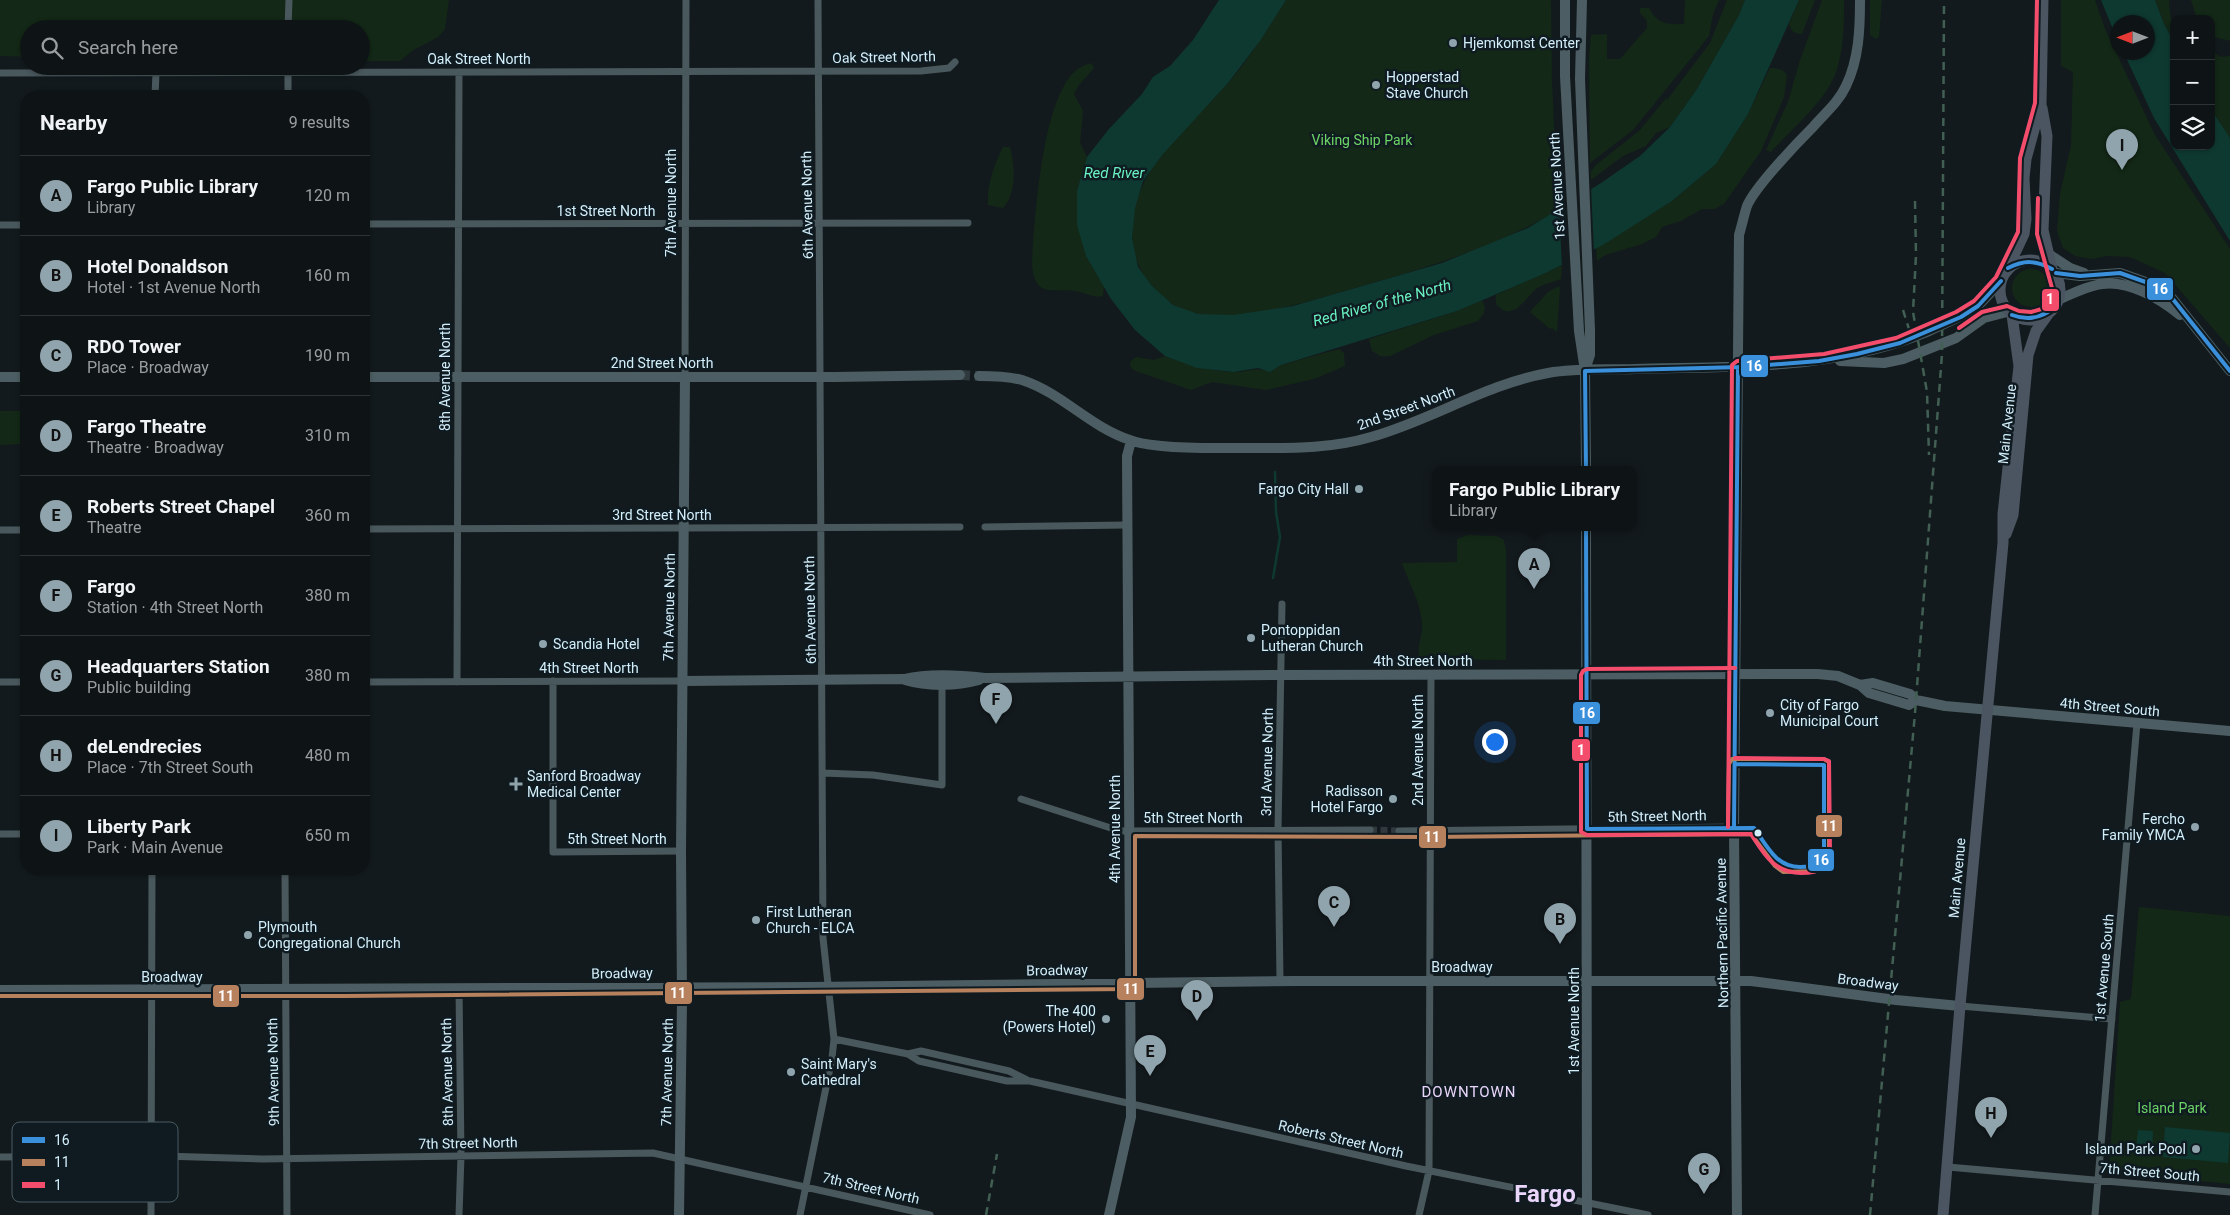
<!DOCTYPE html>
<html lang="en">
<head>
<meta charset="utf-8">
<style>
  body { margin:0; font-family:Roboto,sans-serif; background:#171d1f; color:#f1f3f6 }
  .controls { position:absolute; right:15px; top:15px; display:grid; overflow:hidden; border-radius:10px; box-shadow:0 1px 4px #0004 }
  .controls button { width:45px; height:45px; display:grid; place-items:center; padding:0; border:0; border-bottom:1px solid #2e3335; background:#0e1416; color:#f1f3f6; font:25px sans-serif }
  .compass { position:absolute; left:2110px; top:15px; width:45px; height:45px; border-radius:50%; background:#0e1416; box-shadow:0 1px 4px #0004; rotate:270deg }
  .you { position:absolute; left:1494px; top:741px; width:18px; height:18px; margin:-12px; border:4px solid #fff; border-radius:50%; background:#1a73e8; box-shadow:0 0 0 8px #1a73e833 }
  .badge { display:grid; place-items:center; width:32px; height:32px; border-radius:50%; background:#90a4ad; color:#111; font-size:16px; font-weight:700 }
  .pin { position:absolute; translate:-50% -41px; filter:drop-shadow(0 1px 2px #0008) }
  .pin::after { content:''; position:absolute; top:26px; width:18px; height:15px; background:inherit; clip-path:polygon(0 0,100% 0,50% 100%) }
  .popup { position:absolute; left:1432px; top:466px; width:205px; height:65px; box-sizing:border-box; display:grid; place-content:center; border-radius:10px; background:#0e1416; filter:drop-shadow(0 1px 4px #0005); font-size:16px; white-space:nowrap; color:#9b9ea1 }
  .popup b { font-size:19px; color:#f1f3f6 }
  .popup::after { content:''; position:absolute; left:50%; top:100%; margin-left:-10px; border:10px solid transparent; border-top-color:#0e1416 }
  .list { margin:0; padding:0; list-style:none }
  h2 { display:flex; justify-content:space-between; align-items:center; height:65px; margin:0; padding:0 20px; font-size:21px }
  h2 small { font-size:16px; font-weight:400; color:#9b9ea1 }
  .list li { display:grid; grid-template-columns:32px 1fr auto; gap:15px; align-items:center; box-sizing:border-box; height:80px; padding:0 20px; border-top:1px solid #2e3335 }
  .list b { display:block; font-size:19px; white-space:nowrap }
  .list p { margin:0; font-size:16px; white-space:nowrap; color:#9b9ea1 }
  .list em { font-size:16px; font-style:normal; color:#9b9ea1 }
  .icon { flex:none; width:28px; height:28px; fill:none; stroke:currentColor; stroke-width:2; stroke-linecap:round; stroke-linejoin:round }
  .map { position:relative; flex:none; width:2230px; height:1215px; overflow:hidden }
  .search { position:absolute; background:#0e1416; box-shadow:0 1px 4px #0004; left:20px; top:20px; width:350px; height:55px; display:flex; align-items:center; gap:12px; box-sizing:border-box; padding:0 18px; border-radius:28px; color:#9b9ea1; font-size:19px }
  .panel { position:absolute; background:#0e1416; box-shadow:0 1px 4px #0004; left:20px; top:90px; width:350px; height:785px; border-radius:20px }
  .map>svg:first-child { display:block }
</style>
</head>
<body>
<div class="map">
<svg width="2230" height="1215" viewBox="0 0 2230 1215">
  <rect width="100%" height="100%" fill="#131a1d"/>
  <!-- green -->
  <path fill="#132817" d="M0 0H449L445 29 438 37 412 51 400 61H361V29H29V57L0 56Z
    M1286 0H1551L1552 81 1558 210C1495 248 1425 268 1355 288 1311 301 1243 322 1198 314 1176 311 1158 295 1145 277 1132 258 1129 229 1135 206 1149 155 1195 122 1228 83 1250 58 1268 28 1286 0Z
    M1685 0H1719L1713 14 1709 36 1688 62 1633 130 1590 163 1589 59 1591 35 1607 34V59H1620L1647 28V21L1640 13V8H1649C1657 24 1668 25 1684 24Z
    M1727 0H1745L1739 15 1697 89 1670 127 1656 133 1646 146 1623 156 1591 180V171L1596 165 1640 130 1666 98 1667 100 1710 43Z
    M1799 0H1815L1802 34C1794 34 1791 31 1789 24Z
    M1822 0H1844C1844 22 1844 47 1837 69 1828 100 1792 128 1771 152L1766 150 1788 102 1800 60Z
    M1870 0H1882L1879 37 1876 39 1870 35Z
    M2061 0H2095L2105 29 2155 135 2230 249V348L2165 273 2130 257 2107 256 2091 259 2075 256 2063 248 2057 231 2060 194 2071 145 2073 72 2061 66Z
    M2155 0H2169C2169 16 2174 26 2174 42L2164 24Z
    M2191 0H2230V41L2211 36V19H2197Z
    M2211 50 2220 57 2230 56V138L2211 109Z
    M1092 63 1094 68 1079 85 1074 94 1083 111 1080 143 1087 157 1077 191 1086 256 1104 286 1103 296C1094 298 1089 294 1080 292 1055 286 1035 301 1032 265 1034 224 1042 87 1081 67 1084 65 1088 64 1092 63Z
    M1770 68C1777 68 1783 69 1787 75L1784 97 1761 151 1724 204 1714 209H1702L1681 221 1662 227 1656 237 1642 244 1605 255 1597 261 1596 248 1672 201 1716 164 1748 114Z
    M1003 147H1010C1015 167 1017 192 1003 208L988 205C987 183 994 166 1003 147Z
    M1562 265 1561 279C1553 282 1543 284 1536 289 1524 300 1512 323 1496 304V295Z
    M2012 288a19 19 0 1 1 38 0a19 19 0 1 1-38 0Z
    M1557 287H1560L1557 332 1552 328 1550 329 1530 312 1548 292Z
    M1482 300 1485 307 1484 313 1478 321 1434 335 1390 356H1380L1372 351 1369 339 1457 311Z
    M1339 349 1344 353 1345 366 1314 379 1266 390 1212 382 1191 390 1133 370 1130 366 1131 361 1136 357 1154 360 1165 356C1187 364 1208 371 1232 372 1248 373 1253 366 1270 372L1281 365Z
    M0 411H26V441H20V444L0 445Z
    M1468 535 1496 536 1504 540 1506 551V660L1423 659 1419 656C1417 645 1423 635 1422 624 1421 602 1409 584 1402 563L1457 562V539Z
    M2139 907 2230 916V1184L2109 1172 2120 1002 2131 999Z"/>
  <!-- water -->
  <path fill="#0e3931" d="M1219 0H1286L1260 41 1228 83 1163 154 1143 181 1135 208 1132 238 1138 267 1152 286 1173 305 1198 314 1233 315 1293 306 1442 263 1528 228 1601 183 1640 156 1670 127 1697 89 1739 15 1745 0H1799L1748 114 1716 164 1672 201 1603 245 1541 275 1457 311 1281 365 1270 372 1258 368 1234 372 1197 368 1165 356 1135 330 1111 299 1086 256 1077 225V191L1087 157 1109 129 1142 94 1153 77 1170 66 1193 40Z
    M2101 0H2155L2164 24 2174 42V146H2211V109L2230 138V241L2154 118 2124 53 2148 52V22H2118L2117 39Z
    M2165 1127 2230 1133 2228 1163 2163 1157Z
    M2138 1130 2153 1131 2152 1151 2136 1150Z"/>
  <!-- pier -->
  <path fill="#131a1d" d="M1591 187 1594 252 1562 268 1559 206Z"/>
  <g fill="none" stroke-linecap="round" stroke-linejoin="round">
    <!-- stream -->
    <path stroke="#0e3931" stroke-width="2.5" d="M1273 578 1280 537 1276 512 1275 472"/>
    <!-- street-tunnel -->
    <path stroke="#303a3e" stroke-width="7" stroke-dasharray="7 3.5" stroke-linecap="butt" d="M1370 830 1399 831"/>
    <!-- secondary-tunnel -->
    <path stroke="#303a3e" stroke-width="10" stroke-dasharray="10 5" stroke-linecap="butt" d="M960 375 979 376"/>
    <!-- street -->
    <path stroke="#49585d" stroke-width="7" d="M288 29 289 0
      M0 73 921 71 949 68 955 62
      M155 96 156 73
      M288 96V66
      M364 224 968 223
      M0 225H26
      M685 376 686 0
      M985 527 1126 525
      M364 529 960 527
      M0 530H26
      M553 681V852L681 851
      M0 682H26
      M364 682 683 681
      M457 682 459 72
      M823 773 873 775 942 785V684
      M1021 799 1120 831 1370 830
      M1399 831 1734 827
      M0 834H26
      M285 869 287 1215
      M1280 981 1278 830 1282 604
      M1960 1006 2112 1019
      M834 1039 908 1054 919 1061 1007 1081H1030L1406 1166 1648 1215
      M908 1054 921 1051 1009 1071 1027 1080
      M0 1157 162 1156 263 1159 653 1153 930 1215
      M1948 1167 2230 1192
      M151 1215 152 869
      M459 1215 461 1156 459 988
      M800 1215 832 1058 834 1039 823 938 818 0
      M1419 1215 1429 1171 1431 675
      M2095 1215 2137 723"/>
    <!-- secondary -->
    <path stroke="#4c5e63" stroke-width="10" d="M1565 0V76L1579 331 1585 371 1586 470
      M1582 0 1580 79 1590 330V355L1585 370
      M2047 253 2070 268 2084 273
      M2056 273 2080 276 2120 273 2154 285 2172 298 2230 371
      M2058 300C2071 294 2087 286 2102 284 2129 280 2160 299 2180 315
      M1840 361 1884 363 1903 359 1956 338 1984 318 2007 312
      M979 376C993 376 1008 376 1022 380 1062 393 1090 427 1130 440 1139 444 1152 445 1162 446 1190 449 1219 448 1248 448 1290 448 1331 449 1371 437 1432 420 1486 384 1548 373 1576 368 1606 370 1635 369 1733 366 1835 371 1927 332 1943 324 1960 318 1975 308 1985 300 1993 289 2001 281
      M0 377H26
      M364 377H835L960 375
      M1586 528 1587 1215
      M905 680C928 687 957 686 979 680
      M683 681 904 679C930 673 959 675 985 678L1281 675 1818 674 1838 676 1860 685 1869 693 1909 705 1916 700
      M1860 685 1873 683 1910 694 1916 700 1945 706 2230 731
      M0 990 810 987 1294 981H1751L1896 1000 1960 1006
      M679 1215 682 1002 681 851 685 376
      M1109 1215 1131 1117 1127 456 1131 441
      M1737 1215 1734 827 1739 235C1742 225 1744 215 1747 206 1755 187 1797 143 1813 127 1825 113 1838 103 1846 86 1859 59 1860 29 1860 0"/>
    <!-- primary -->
    <path stroke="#4a5561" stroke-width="11" d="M2042 108 2047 136 2043 230 2052 269
      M2000 290a30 30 0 1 1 60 0a30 30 0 1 1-60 0Z
      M2008 268 2024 234 2026 219 2024 178 2026 159 2041 104 2043 0
      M2006 534 2013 515 2028 355 2036 331 2049 313
      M1943 1215 1960 1006 2003 543V514L2019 366 2012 315"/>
    <!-- rail -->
    <path stroke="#415f53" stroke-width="2.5" stroke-dasharray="8 6" stroke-linecap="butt" d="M1915 201 1916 255 1913 312 1927 392 1929 455
      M1903 310 1909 329
      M986 1215 997 1154
      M1870 1215 1915 713 1942 354 1944 0"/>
    <!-- bus-1 casing -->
    <g stroke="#0f1b21" stroke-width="8">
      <path id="bus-1" d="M2008 268C2024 260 2036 260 2052 269
        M2056 273 2080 276 2120 273 2154 285 2172 298 2230 371
        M2012 315C2028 321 2042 318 2055 307
        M1586 470 1585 371 1742 367 1819 361 1857 354 1900 343 1961 317 1978 306 2001 281
        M1586 528 1587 829 1754 828C1767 846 1776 867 1800 867 1807 867 1814 866 1820 863L1824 852V765L1735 764
        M1734 827 1738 367"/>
    </g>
    <!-- bus-2 casing -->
    <g stroke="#0f1b21" stroke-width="8">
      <path id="bus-2" d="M0 996H345L1130 989 1134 987 1135 983V836L1430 837 1751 834 1775 866 1783 872 1817 871 1829 859V762L1824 759H1732L1729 764 1728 822"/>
    </g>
    <!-- bus-3 casing -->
    <g stroke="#0f1b21" stroke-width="8">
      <path id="bus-3" d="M1959 328 1982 312 2007 306 2019 311 2031 312 2045 308 2050 303 2052 288 2037 234 2038 198
        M1735 668 1587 669 1583 671 1581 675V832L1587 835 1751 834C1764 854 1774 873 1801 873 1809 873 1817 872 1823 868L1830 853 1829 761 1824 759 1735 758
        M1728 827 1732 365 1737 361 1824 354 1896 338 1956 312 1974 301 1996 277 2018 232 2020 158 2035 103 2037 0"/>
    </g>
    <!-- bus-1 -->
    <use href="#bus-1" stroke="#3a90db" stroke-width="4"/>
    <!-- bus-2 -->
    <use href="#bus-2" stroke="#b6815c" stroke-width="4"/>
    <!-- bus-3 -->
    <use href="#bus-3" stroke="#f44d6c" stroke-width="4"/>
  </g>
  <!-- markers -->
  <g fill="#90a4ad" stroke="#0f1b21" stroke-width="2">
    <circle cx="1453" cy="43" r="5"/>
    <circle cx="1376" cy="85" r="5"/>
    <circle cx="1359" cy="489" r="5"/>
    <circle cx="1251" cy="638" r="5"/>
    <circle cx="543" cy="644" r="5"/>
    <circle cx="1770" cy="713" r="5"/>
    <path d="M513.5 776.5h5v5h5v5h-5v5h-5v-5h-5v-5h5z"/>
    <circle cx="1393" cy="799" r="5"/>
    <circle cx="2195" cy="827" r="5"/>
    <circle cx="756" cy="920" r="5"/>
    <circle cx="248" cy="935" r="5"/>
    <circle cx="1106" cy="1019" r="5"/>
    <circle cx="791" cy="1072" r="5"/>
    <circle cx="2196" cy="1149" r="5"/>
  </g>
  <circle fill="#d3effb" stroke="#0f1b21" stroke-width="2" cx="1758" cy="833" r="4.5"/>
  <g text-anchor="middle" stroke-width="5" stroke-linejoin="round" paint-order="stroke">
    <!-- poi labels -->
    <g font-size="14" fill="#d3effb" stroke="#0f1b21" text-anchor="start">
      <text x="1463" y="48">Hjemkomst Center</text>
      <text x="1386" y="82">Hopperstad<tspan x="1386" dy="16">Stave Church</tspan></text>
      <text x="1349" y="494" text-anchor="end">Fargo City Hall</text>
      <text x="1261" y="635">Pontoppidan<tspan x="1261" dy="16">Lutheran Church</tspan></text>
      <text x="553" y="649">Scandia Hotel</text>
      <text x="1780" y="710">City of Fargo<tspan x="1780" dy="16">Municipal Court</tspan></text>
      <text x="527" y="781">Sanford Broadway<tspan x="527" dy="16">Medical Center</tspan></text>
      <text x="1383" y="796" text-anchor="end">Radisson<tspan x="1383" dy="16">Hotel Fargo</tspan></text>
      <text x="2185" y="824" text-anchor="end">Fercho<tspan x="2185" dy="16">Family YMCA</tspan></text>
      <text x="766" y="917">First Lutheran<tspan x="766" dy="16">Church - ELCA</tspan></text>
      <text x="258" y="932">Plymouth<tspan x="258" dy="16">Congregational Church</tspan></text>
      <text x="1096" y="1016" text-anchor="end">The 400<tspan x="1096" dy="16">(Powers Hotel)</tspan></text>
      <text x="801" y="1069">Saint Mary's<tspan x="801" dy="16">Cathedral</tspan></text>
      <text x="2186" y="1154" text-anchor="end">Island Park Pool</text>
    </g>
    <!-- street labels -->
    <g font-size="14" fill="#d3effb" stroke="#0f1b21">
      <text transform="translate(884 57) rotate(-1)" y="5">Oak Street North</text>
      <text x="479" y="64">Oak Street North</text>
      <text transform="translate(1557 186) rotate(-93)" y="5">1st Avenue North</text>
      <text transform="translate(671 203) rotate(-90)" y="5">7th Avenue North</text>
      <text transform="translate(807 205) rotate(-91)" y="5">6th Avenue North</text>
      <text x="606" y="216">1st Street North</text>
      <text x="662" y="368">2nd Street North</text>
      <text transform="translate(445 377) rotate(-90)" y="5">8th Avenue North</text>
      <text transform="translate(1406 408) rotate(-20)" y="5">2nd Street North</text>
      <text transform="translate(2007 424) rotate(-84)" y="5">Main Avenue</text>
      <text x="662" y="520">3rd Street North</text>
      <text transform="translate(669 607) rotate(-89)" y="5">7th Avenue North</text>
      <text transform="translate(810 610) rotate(-91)" y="5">6th Avenue North</text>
      <text x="1423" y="666">4th Street North</text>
      <text x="589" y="673">4th Street North</text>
      <text transform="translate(2110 707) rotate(5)" y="5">4th Street South</text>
      <text transform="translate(1418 750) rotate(-90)" y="5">2nd Avenue North</text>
      <text transform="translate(1267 762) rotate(-89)" y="5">3rd Avenue North</text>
      <text transform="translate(1657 816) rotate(-1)" y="5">5th Street North</text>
      <text x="1193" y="823">5th Street North</text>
      <text transform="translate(1115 829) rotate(-90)" y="5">4th Avenue North</text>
      <text x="617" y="844">5th Street North</text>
      <text transform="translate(1957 878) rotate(-85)" y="5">Main Avenue</text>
      <text transform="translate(1722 933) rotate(-91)" y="5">Northern Pacific Avenue</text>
      <text x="1462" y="972">Broadway</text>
      <text transform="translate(2104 968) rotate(-85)" y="5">1st Avenue South</text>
      <text transform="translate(1057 970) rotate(-1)" y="5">Broadway</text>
      <text transform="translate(622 973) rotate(-1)" y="5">Broadway</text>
      <text x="172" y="982">Broadway</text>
      <text transform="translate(1868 982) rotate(7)" y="5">Broadway</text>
      <text transform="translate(1574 1021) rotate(-90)" y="5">1st Avenue North</text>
      <text transform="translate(273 1072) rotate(-91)" y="5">9th Avenue North</text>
      <text transform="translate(447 1072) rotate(-91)" y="5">8th Avenue North</text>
      <text transform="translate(667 1072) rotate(-89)" y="5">7th Avenue North</text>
      <text transform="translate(1341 1139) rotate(13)" y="5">Roberts Street North</text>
      <text transform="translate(468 1143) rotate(-1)" y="5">7th Street North</text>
      <text transform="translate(2150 1172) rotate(5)" y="5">7th Street South</text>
      <text transform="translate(871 1188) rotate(13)" y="5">7th Street North</text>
    </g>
    <!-- park labels -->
    <g font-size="14" fill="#6dd566" stroke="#0f1b21">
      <text x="1362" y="145">Viking Ship Park</text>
      <text x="2172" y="1113">Island Park</text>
    </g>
    <!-- water labels -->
    <g font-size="15" font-style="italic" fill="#6af2c2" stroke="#0f1b21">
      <text x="1114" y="178">Red River</text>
      <text transform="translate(1382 303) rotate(-15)" y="5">Red River of the North</text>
    </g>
    <!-- neighbourhood labels -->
    <g font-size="15" letter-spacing="1" fill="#ead5fb" stroke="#0f1b21">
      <text x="1469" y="1097">DOWNTOWN</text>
    </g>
    <!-- town labels -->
    <g font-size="24" font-weight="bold" fill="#ead5fb" stroke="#0f1b21">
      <text x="1545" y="1202">Fargo</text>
    </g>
  </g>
  <!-- legend -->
  <rect x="12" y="1122" width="166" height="80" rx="8" fill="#0f1b21" stroke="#4a5b62" stroke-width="1"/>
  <rect x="22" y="1137" width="23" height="6" fill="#3a90db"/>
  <rect x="22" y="1159" width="23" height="7" fill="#b6815c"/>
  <rect x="22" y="1182" width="23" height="6" fill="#f44d6c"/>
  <g font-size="14" fill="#d3effb">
    <text x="54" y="1145">16</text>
    <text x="54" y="1167">11</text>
    <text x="54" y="1190">1</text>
  </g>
  <g stroke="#0f1b21" stroke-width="2">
    <rect x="2146" y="277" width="28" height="24" rx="5" fill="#3a90db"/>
    <rect x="2041" y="288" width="19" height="24" rx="5" fill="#f44d6c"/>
    <rect x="1740" y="354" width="29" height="24" rx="5" fill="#3a90db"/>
    <rect x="1572" y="701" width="29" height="24" rx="5" fill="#3a90db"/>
    <rect x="1571" y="738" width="20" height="24" rx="5" fill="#f44d6c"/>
    <rect x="1815" y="814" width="28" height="24" rx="5" fill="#b6815c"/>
    <rect x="1418" y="825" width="29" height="24" rx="5" fill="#b6815c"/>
    <rect x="1807" y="848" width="28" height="24" rx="5" fill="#3a90db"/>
    <rect x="1116" y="977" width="29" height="24" rx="5" fill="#b6815c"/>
    <rect x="664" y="981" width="29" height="24" rx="5" fill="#b6815c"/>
    <rect x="212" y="984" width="28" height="24" rx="5" fill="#b6815c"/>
  </g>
  <g font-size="14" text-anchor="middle" font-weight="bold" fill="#fff">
    <text x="2160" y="294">16</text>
    <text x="2050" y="304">1</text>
    <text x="1754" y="371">16</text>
    <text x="1587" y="718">16</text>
    <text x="1581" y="755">1</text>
    <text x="1829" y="831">11</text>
    <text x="1432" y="842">11</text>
    <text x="1821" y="865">16</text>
    <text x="1131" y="994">11</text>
    <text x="678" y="998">11</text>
    <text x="226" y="1001">11</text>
  </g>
</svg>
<div class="controls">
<button>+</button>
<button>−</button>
<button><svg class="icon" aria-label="layers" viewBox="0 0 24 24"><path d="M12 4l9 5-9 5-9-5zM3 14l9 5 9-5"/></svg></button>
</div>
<svg class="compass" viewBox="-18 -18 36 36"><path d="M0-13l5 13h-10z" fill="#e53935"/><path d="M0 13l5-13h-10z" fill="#9b9ea1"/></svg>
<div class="you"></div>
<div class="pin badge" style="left:1534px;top:589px">A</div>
<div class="popup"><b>Fargo Public Library</b>Library</div>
<div class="pin badge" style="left:1560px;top:944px">B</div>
<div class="pin badge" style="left:1334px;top:927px">C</div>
<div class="pin badge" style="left:1197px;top:1021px">D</div>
<div class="pin badge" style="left:1150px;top:1076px">E</div>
<div class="pin badge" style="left:996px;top:724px">F</div>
<div class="pin badge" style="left:1704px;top:1194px">G</div>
<div class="pin badge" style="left:1991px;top:1138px">H</div>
<div class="pin badge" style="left:2122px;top:170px">I</div>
<div class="search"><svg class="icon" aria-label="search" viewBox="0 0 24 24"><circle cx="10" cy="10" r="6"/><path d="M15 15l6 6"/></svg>Search here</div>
<section class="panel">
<h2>Nearby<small>9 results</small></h2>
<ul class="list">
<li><span class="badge">A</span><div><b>Fargo Public Library</b><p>Library</p></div><em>120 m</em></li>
<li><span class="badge">B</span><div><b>Hotel Donaldson</b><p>Hotel · 1st Avenue North</p></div><em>160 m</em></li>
<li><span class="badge">C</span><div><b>RDO Tower</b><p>Place · Broadway</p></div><em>190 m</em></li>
<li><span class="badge">D</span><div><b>Fargo Theatre</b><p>Theatre · Broadway</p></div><em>310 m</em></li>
<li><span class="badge">E</span><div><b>Roberts Street Chapel</b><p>Theatre</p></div><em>360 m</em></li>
<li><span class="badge">F</span><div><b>Fargo</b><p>Station · 4th Street North</p></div><em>380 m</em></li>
<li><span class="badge">G</span><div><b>Headquarters Station</b><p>Public building</p></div><em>380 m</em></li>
<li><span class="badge">H</span><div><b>deLendrecies</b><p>Place · 7th Street South</p></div><em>480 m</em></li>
<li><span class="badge">I</span><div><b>Liberty Park</b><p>Park · Main Avenue</p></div><em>650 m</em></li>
</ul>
</section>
</div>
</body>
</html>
